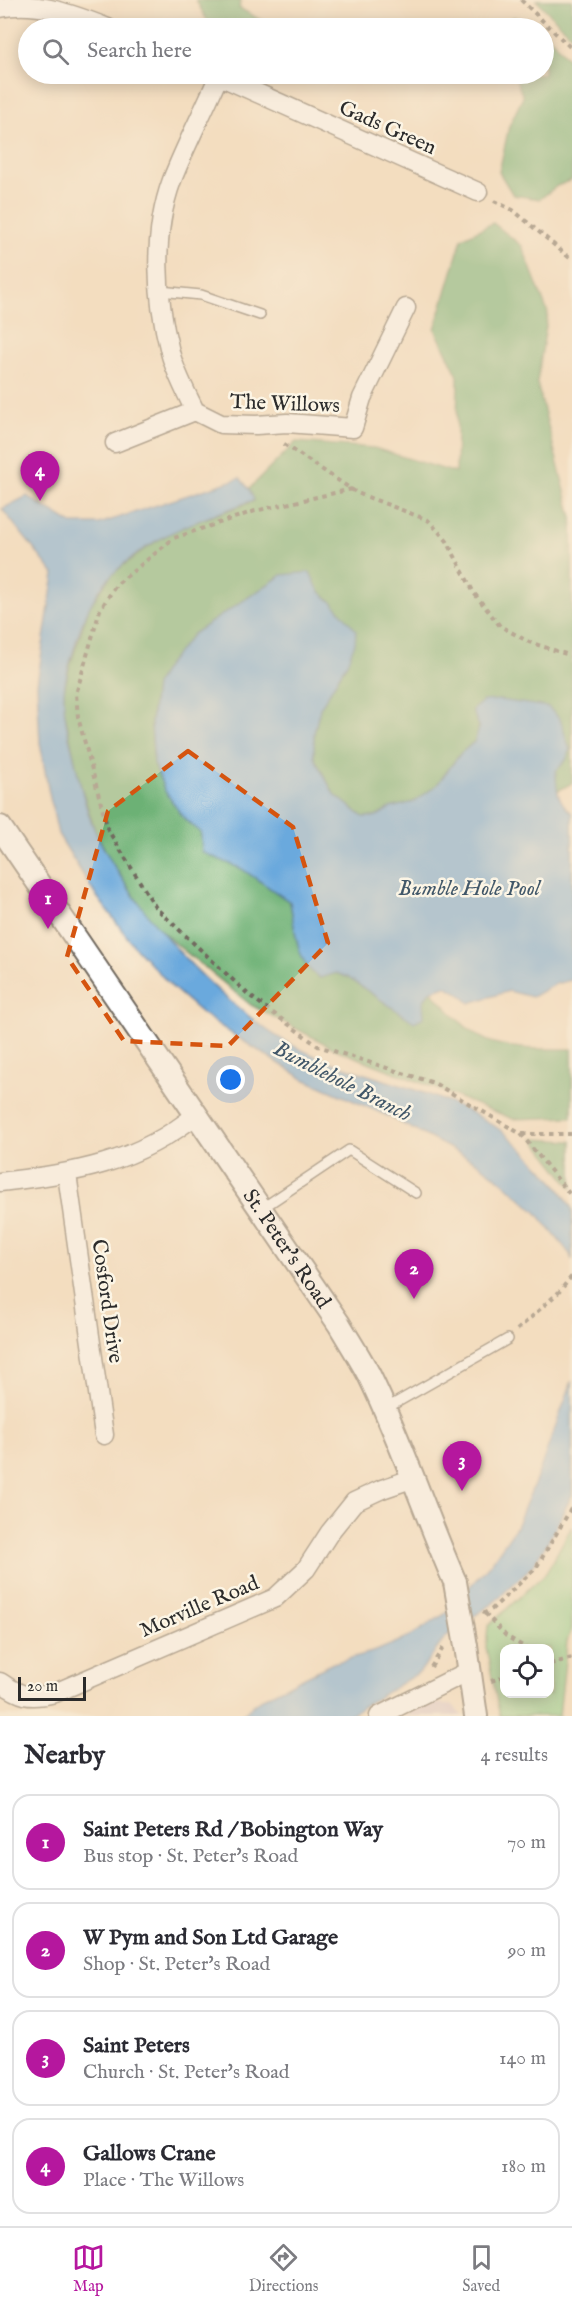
<!DOCTYPE html>
<html lang="en">
<head>
<meta charset="utf-8">
<style>
  body { margin:0; font-family:"IM FELL English",serif; background:#f7f7f7; color:#2b2b33 }
  .controls { position:absolute; right:18px; bottom:18px; display:grid; overflow:hidden; border-radius:12px; box-shadow:0 3px 15px #0003 }
  .controls button { width:54px; height:54px; display:grid; place-items:center; padding:0; border:0; border-bottom:2px solid #e1e1e2; background:#fff; color:#2b2b33; font:30px sans-serif }
  .scale { position:absolute; left:18px; bottom:15px; width:68px; box-sizing:border-box; padding-left:6px; border:3px solid #2b2b2b; border-top:0; font-size:16px; line-height:21px; white-space:nowrap; color:#2b2b2b; -webkit-text-stroke:4px #fcf5e5; paint-order:stroke }
  .you { position:absolute; left:231px; top:1080px; width:21px; height:21px; margin:-15px; border:4px solid #fff; border-radius:50%; background:#1a73e8; box-shadow:0 0 0 9px #1a73e833 }
  .badge { display:grid; place-items:center; width:39px; height:39px; border-radius:50%; background:#b5179e; color:#fff; font-size:20px; font-weight:700 }
  .pin { position:absolute; translate:-50% -50px; filter:drop-shadow(0 2px 3px #0008) }
  .pin::after { content:''; position:absolute; top:32px; width:21px; height:18px; background:inherit; clip-path:polygon(0 0,100% 0,50% 100%) }
  .list { margin:0; padding:0; list-style:none }
  h2 { display:flex; justify-content:space-between; align-items:center; height:78px; margin:0; padding:0 24px; font-size:26px }
  h2 small { font-size:20px; font-weight:400; color:#7c7c81 }
  .list li { display:grid; grid-template-columns:39px 1fr auto; gap:18px; align-items:center; box-sizing:border-box; height:96px; margin:0 12px 12px; padding:0 12px; border:2px solid #e1e1e2; border-radius:18px }
  .list b { display:block; font-size:22px; white-space:nowrap }
  .list p { margin:0; font-size:20px; white-space:nowrap; color:#7c7c81 }
  .list em { font-size:20px; font-style:normal; color:#7c7c81 }
  .icon { flex:none; width:33px; height:33px; fill:none; stroke:currentColor; stroke-width:2; stroke-linecap:round; stroke-linejoin:round }
  .map { position:relative; flex:none; width:572px; height:1716px; overflow:hidden }
  .search { position:absolute; background:#fff; box-shadow:0 3px 15px #0003; left:18px; right:18px; top:18px; height:66px; display:flex; align-items:center; gap:15px; box-sizing:border-box; padding:0 21px; border-radius:33px; color:#7c7c81; font-size:22px }
  .sheet { height:510px; background:#fff }
  nav { display:flex; justify-content:space-around; align-items:center; box-sizing:border-box; height:84px; border-top:2px solid #e1e1e2; background:#fff; font-size:16px; color:#7c7c81 }
  nav a { display:grid; justify-items:center; gap:3px }
  nav .on { color:#b5179e }
  .map>svg:first-child { display:block }
</style>
</head>
<body>
<div class="map">
<svg width="572" height="1716" viewBox="0 0 572 1716">
  <rect width="100%" height="100%" fill="#fcf5e5"/>
  <filter id="ink" filterUnits="userSpaceOnUse"><feTurbulence type="fractalNoise" baseFrequency=".0167" numOctaves="2"/><feDisplacementMap in="SourceGraphic" scale="12" xChannelSelector="R" yChannelSelector="G"/><feConvolveMatrix kernelMatrix="1 2 1 2 8 2 1 2 1" color-interpolation-filters="sRGB"/></filter>
  <filter id="wash" filterUnits="userSpaceOnUse"><feTurbulence type="fractalNoise" baseFrequency=".008" numOctaves="4" result="noise"/><feDisplacementMap in="SourceGraphic" scale="24" xChannelSelector="R" yChannelSelector="G"/><feGaussianBlur stdDeviation="1.35" result="paint"/><feColorMatrix in="noise" values="0 0 0 0 0 0 0 0 0 0 0 0 0 0 0 0 0 1.4 0 .05"/><feComposite in="paint" operator="in"/></filter>
  <g filter="url(#wash)">
    <rect width="100%" height="100%" fill="#f3ddbf"/>
    <!-- industrial -->
    <path fill="#d1bdcb" d="M430 1702 453 1705 462 1716H403Z"/>
    <!-- green -->
    <path fill="#85ce89" stroke="#587c5a" stroke-width="1.5" fill-rule="evenodd" d="M572 1526V1629L567 1641 559 1716H500L486 1647 488 1626 546 1573ZM550 1648V1694H504V1648Z"/>
    <!-- forest -->
    <path fill="#6cb175" stroke="#4c6e50" stroke-width="1.5" d="M196 0H241L239 8 275 28H211Z
      M536 0H572V36Z
      M513 17 538 23 542 28H504Z
      M544 30 572 64V180L557 186 540 199 513 195 499 172 509 126 523 97 514 74H544Z
      M493 223 522 246 548 313 537 383 572 518V783L556 792V770L566 760 570 749 564 735 520 704 500 700 479 726 475 741 460 754 437 785 414 802 390 808 376 817H363L334 794 314 757V733L320 708 347 663 334 604 319 591 282 575 193 634 155 685 151 724 154 764 165 791 183 817 201 833 202 852 242 869 290 902C295 927 297 965 320 978L336 973 347 977 404 1015 423 1002 430 990C448 1008 469 1036 494 1043 516 1050 548 1049 572 1049V1117L513 1119 335 1049 251 1005 171 940 148 917 111 861 95 831 79 780 64 709V690L69 669 89 607 111 575 145 549 173 530 254 501 249 489 296 442 374 448 456 473 458 376 435 329 462 238Z
      M534 1139 572 1141V1188Z"/>
    <!-- water -->
    <path fill="#6aa9dd" stroke="#4a6a84" stroke-width="1.5" d="M240 478 249 489 254 500C202 519 152 534 112 575 93 594 81 623 74 649 70 663 65 678 64 692 63 713 68 733 73 753 79 779 85 809 96 833 131 906 201 983 267 1030 338 1079 431 1081 502 1131 519 1144 566 1190 572 1210 572 1222 572 1247 572 1260L570 1254 536 1212 503 1182 478 1163 388 1116 304 1079 240 1039 203 1014 173 988 134 946 93 891 58 834 49 793 40 743 37 684 54 574 2 509 27 496 72 524H99Z
      M310 572 319 591 334 604 356 630 355 643 347 663 320 708 314 733V757L334 794 363 817H376L390 808 414 802 437 785 460 754 475 741 479 726 472 710 483 701 500 700 548 707 560 719 570 750 566 760 556 771C556 789 557 801 572 813V980L555 984 532 997 509 991 470 1003 459 993 446 986 430 991 423 1002 424 1017 414 1022 347 977 336 973 320 978C296 965 295 927 290 902L242 869 202 852 201 833 183 817 165 791 154 764 151 724 155 685 168 664 193 634 282 575Z
      M572 1381V1495L550 1538 533 1565 522 1576 491 1605 460 1625 445 1638 420 1672 347 1716H240L261 1699 333 1663 376 1651 409 1637 445 1614 491 1563 516 1527 536 1480Z"/>
  </g>
  <g filter="url(#ink)">
    <g fill="none" stroke-linecap="round" stroke-linejoin="round">
      <!-- service casing -->
      <g stroke="#71695f" stroke-width="12">
        <path id="service" d="M160 291 201 295 260 315
          M261 1209 349 1150 416 1193
          M385 1409 508 1339"/>
      </g>
      <!-- minor casing -->
      <g stroke="#71695f" stroke-width="21">
        <path id="minor" d="M0 8C36 0 75 15 108 28
          M215 74 478 192
          M219 75C204 111 186 144 172 180 152 234 156 297 170 352 175 372 186 392 195 411L221 424 256 425 287 423 353 428 362 398 406 308
          M115 443 195 411
          M67 1174 104 1435
          M0 1182C75 1173 136 1164 197 1114
          M0 1682C22 1697 29 1699 55 1693L275 1598 306 1569 330 1532 354 1502 382 1489 414 1478
          M379 1716 469 1671"/>
      </g>
      <!-- tertiary casing -->
      <g stroke="#71695f" stroke-width="26">
        <g id="tertiary">
          <path id="s1" d="M0 827 339 1324C349 1341 360 1358 369 1375 402 1442 425 1514 455 1582"/>
          <path d="M466 1646 476 1716"/>
        </g>
      </g>
      <!-- path -->
      <path stroke="#71695f" stroke-width="4" stroke-dasharray="4.5 4.5" stroke-linecap="butt" d="M521 0 572 49
        M494 201 513 210 572 260
        M284 444 357 493 428 520 447 541 474 593 500 626 529 642 572 656
        M352 489 255 511 174 538 116 585 100 610 76 694 78 717 108 830 156 908 250 996 318 1046 434 1083 521 1134 572 1197
        M522 1134H572
        M517 1330 559 1292 572 1276
        M485 1613 506 1636 526 1648
        M483 1614 492 1609 536 1568 572 1507
        M550 1664 572 1658
        M431 1667 443 1648
        M491 1681 504 1677"/>
      <!-- service -->
      <use href="#service" stroke="#fff" stroke-width="9"/>
      <!-- minor -->
      <use href="#minor" stroke="#fff" stroke-width="18"/>
      <!-- tertiary -->
      <use href="#tertiary" stroke="#fff" stroke-width="22"/>
      <!-- tertiary-bridge casing -->
      <g stroke="#71695f" stroke-width="26" stroke-linecap="butt">
        <path id="tertiary-bridge" d="M455 1582 466 1646"/>
      </g>
      <!-- tertiary-bridge -->
      <use href="#tertiary-bridge" stroke="#fff" stroke-width="22"/>
    </g>
  </g>
  <!-- marked area -->
  <path d="M0 0H572V1716H0ZM188 751 293 827 328 943 228 1046 124 1041 67 957 108 811Z" fill="#f3ddbf" fill-opacity=".55" fill-rule="evenodd"/>
  <path fill="none" stroke="#d5540f" stroke-width="4.5" stroke-dasharray="12 8" stroke-linejoin="round" d="M188 751 293 827 328 943 228 1046 124 1041 67 957 108 811Z"/>
  <g text-anchor="middle" stroke-width="5" stroke-linejoin="round" paint-order="stroke">
    <!-- street labels -->
    <g font-size="21" fill="#2b2b2b" stroke="#fcf5e5">
      <text transform="translate(388 127) rotate(24)" y="7">Gads Green</text>
      <text transform="translate(285 403) rotate(2)" y="7">The Willows</text>
      <text dy="7" stroke="none"><textPath href="#s1" startOffset="510">St. Peter's Road</textPath></text>
      <text transform="translate(108 1301) rotate(82)" y="7">Cosford Drive</text>
      <text transform="translate(199 1606) rotate(-23)" y="7">Morville Road</text>
    </g>
    <!-- water labels -->
    <g font-size="22" font-style="italic" fill="#415769" stroke="#fcf5e5">
      <text x="469" y="895">Bumble Hole Pool</text>
      <text transform="translate(343 1080) rotate(27)" y="8">Bumblehole Branch</text>
    </g>
  </g>
</svg>
<div class="controls">
<button><svg class="icon" aria-label="locate" viewBox="0 0 24 24"><circle cx="12" cy="12" r="6"/><path d="M12 2v4M12 18v4M2 12h4M18 12h4"/></svg></button>
</div>
<div class="scale">20 m</div>
<div class="you"></div>
<div class="pin badge" style="left:48px;top:929px">1</div>
<div class="pin badge" style="left:414px;top:1299px">2</div>
<div class="pin badge" style="left:462px;top:1491px">3</div>
<div class="pin badge" style="left:40px;top:501px">4</div>
<div class="search"><svg class="icon" aria-label="search" viewBox="0 0 24 24"><circle cx="10" cy="10" r="6"/><path d="M15 15l6 6"/></svg>Search here</div>
</div>
<section class="sheet">
<h2>Nearby<small>4 results</small></h2>
<ul class="list">
<li><span class="badge">1</span><div><b>Saint Peters Rd / Bobington Way</b><p>Bus stop · St. Peter's Road</p></div><em>70 m</em></li>
<li><span class="badge">2</span><div><b>W Pym and Son Ltd Garage</b><p>Shop · St. Peter's Road</p></div><em>90 m</em></li>
<li><span class="badge">3</span><div><b>Saint Peters</b><p>Church · St. Peter's Road</p></div><em>140 m</em></li>
<li><span class="badge">4</span><div><b>Gallows Crane</b><p>Place · The Willows</p></div><em>180 m</em></li>
</ul>
</section>
<nav>
<a class="on"><svg class="icon" aria-label="map" viewBox="0 0 24 24"><path d="M3 6l6-2 6 2 6-2v14l-6 2-6-2-6 2zM9 4v14M15 6v14"/></svg>Map</a>
<a><svg class="icon" aria-label="directions" viewBox="0 0 24 24"><path d="M12 3l9 9-9 9-9-9zM9 14v-3h6M13 9l2 2-2 2"/></svg>Directions</a>
<a><svg class="icon" aria-label="saved" viewBox="0 0 24 24"><path d="M7 4h10v16l-5-4-5 4z"/></svg>Saved</a>
</nav>
</body>
</html>
